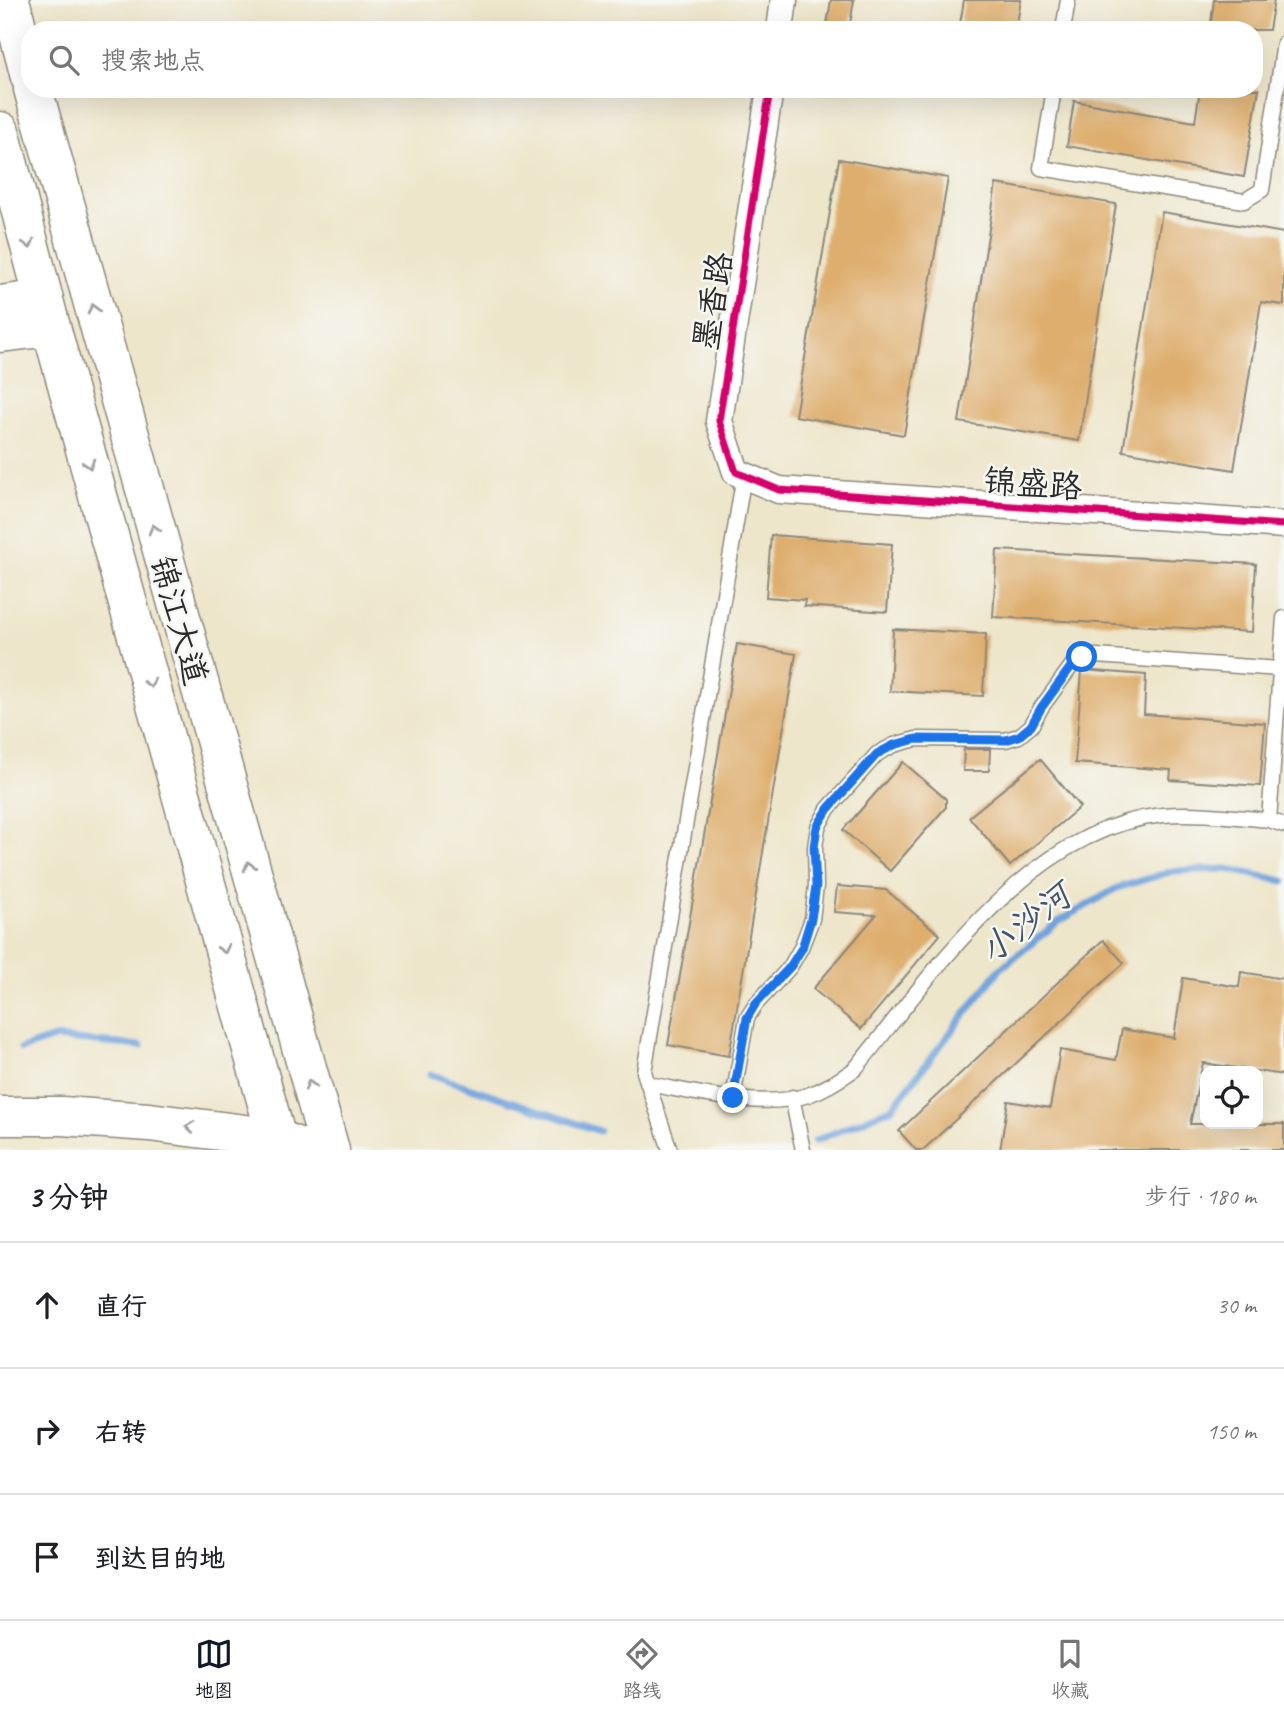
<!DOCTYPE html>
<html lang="zh">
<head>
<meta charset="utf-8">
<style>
  body { margin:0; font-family:Caveat,"LXGW WenKai TC",sans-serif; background:#f6f6f6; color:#202124 }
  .controls { position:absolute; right:21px; bottom:21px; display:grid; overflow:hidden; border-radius:14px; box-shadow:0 7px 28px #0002 }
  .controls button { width:63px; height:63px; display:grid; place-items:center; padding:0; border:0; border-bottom:2px solid #e0e0e0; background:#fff; color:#202124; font:35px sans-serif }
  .stop { position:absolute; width:21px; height:21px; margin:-16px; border:5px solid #1a73e8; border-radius:50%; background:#fff }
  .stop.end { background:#1a73e8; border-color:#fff; box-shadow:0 2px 7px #0008 }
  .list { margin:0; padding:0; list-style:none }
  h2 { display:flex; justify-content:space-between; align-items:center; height:91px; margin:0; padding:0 28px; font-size:30px }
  h2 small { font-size:23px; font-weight:400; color:#757577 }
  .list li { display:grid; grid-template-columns:46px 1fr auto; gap:21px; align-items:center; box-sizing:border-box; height:126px; padding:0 28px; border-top:2px solid #e0e0e0 }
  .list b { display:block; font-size:26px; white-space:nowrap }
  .list em { font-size:23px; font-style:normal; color:#757577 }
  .icon { flex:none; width:38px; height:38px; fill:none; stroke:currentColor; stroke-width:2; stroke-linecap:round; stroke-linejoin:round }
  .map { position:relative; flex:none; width:1284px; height:1150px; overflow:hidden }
  .search { position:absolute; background:#fff; box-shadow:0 7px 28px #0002; left:21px; right:21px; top:21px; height:77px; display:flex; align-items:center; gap:18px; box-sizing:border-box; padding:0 24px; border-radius:28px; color:#757577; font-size:26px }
  .sheet { height:469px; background:#fff }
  nav { display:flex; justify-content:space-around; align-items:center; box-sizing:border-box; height:98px; border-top:2px solid #e0e0e0; background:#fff; font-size:19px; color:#757577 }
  nav a { display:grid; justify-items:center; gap:4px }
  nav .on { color:#111827 }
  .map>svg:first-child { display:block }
</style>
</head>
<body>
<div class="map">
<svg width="1284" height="1150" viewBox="0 0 1284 1150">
  <rect width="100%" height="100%" fill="#f6f6f2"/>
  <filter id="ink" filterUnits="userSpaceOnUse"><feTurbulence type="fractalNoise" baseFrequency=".0143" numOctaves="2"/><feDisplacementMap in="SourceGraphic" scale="14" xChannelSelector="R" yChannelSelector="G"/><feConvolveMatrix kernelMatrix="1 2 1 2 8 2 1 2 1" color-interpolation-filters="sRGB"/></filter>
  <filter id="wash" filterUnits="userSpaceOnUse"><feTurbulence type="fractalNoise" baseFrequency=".00686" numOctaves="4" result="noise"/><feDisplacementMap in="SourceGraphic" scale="28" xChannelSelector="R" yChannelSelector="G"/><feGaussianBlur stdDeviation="1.57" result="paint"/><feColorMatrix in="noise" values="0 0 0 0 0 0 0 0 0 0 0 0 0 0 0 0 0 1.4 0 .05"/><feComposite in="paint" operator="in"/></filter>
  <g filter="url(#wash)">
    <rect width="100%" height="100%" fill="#eee6cb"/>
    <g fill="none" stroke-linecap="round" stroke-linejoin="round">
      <!-- stream -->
      <path stroke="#71a3dc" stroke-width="7" d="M21 1049 54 1038 141 1046
        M430 1074 599 1131
        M815 1141 892 1108 1000 969 1058 922 1117 888 1173 871 1227 869 1284 881"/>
    </g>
    <g id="blocks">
      <!-- building -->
      <path fill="#deae6e" d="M831 0H854L849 30H826Z
        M964 0H1021L1016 30H959Z
        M1214 0H1274L1269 30H1210Z
        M1200 89H1259L1244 177 1067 146 1074 101 1195 122Z
        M839 159 948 178 904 435 795 416Z
        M996 184 1116 204 1079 441 959 422Z
        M1162 212 1284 233V305L1261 302 1234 470 1123 451Z
        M771 535 892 544 887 612 804 606 805 600 766 597Z
        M997 550 1256 564 1252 632 993 617Z
        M893 629 986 634 983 696 890 691Z
        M737 644 796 654 729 1056 668 1045Z
        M1082 670 1146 675 1144 714 1265 723 1260 786 1170 780 1171 770 1075 763Z
        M964 749H990L989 771H963Z
        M1040 759 1080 807 1010 866 969 817Z
        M903 762 946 799V807L890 871 843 830Z
        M837 886 886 890 940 935 861 1029 813 989 876 915 834 912Z
        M1103 940 1124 963 923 1150H916L899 1131Z
        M1241 972 1284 979V1075L1203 1063 1190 1124H1284V1150H1000L1008 1101 1050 1108 1060 1050 1116 1060 1122 1029 1174 1038 1183 978 1239 987Z"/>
    </g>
  </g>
  <g filter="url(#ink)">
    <use href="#blocks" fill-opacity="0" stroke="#8c887b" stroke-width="2"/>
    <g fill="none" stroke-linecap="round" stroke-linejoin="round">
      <!-- lane casing -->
      <g stroke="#8c887b" stroke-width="17">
        <path id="lane" d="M1063 30 1068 0
          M1054 89 1041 168 1244 201 1262 190 1284 43
          M1269 820 1284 825
          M648 1084C694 1092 762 1110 808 1095 826 1089 840 1079 855 1069 934 973 1029 828 1163 815 1198 812 1234 817 1269 820L1284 618
          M792 1097 803 1150
          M733 1098 747 1018 756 1004 790 967 801 948 812 919 816 886 815 847 818 827 828 809 877 754 894 745 916 739 1005 740 1019 736 1031 726 1041 708 1073 664 1082 657 1096 656 1280 669
          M670 1150 644 1072 744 475"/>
      </g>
      <!-- street casing -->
      <g stroke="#8c887b" stroke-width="29">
        <path id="street" d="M780 30 784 0
          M770 89 719 421 736 472 779 490 1284 525"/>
      </g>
      <!-- secondary casing -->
      <g stroke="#8c887b" stroke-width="41">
        <path id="secondary" d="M10 0 30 77
          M33 89 330 1150
          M0 131 51 327 280 1150
          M0 305 44 299
          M0 333 51 327"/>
      </g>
      <!-- primary casing -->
      <g stroke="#8c887b" stroke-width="41">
        <path id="primary" d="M0 1116H62L149 1122 276 1138 305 1150"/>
      </g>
      <!-- lane -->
      <use href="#lane" stroke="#fff" stroke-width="14"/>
      <!-- street -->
      <use href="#street" stroke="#fff" stroke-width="26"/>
      <!-- secondary -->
      <use href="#secondary" stroke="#fff" stroke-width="38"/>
      <!-- primary -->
      <use href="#primary" stroke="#fff" stroke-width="38"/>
      <!-- cycleway casing -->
      <g stroke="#f6f6f2" stroke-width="11">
        <path id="cycleway" d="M770 89 719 421 736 472 779 490 1284 525"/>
      </g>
      <!-- cycleway -->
      <use href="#cycleway" stroke="#d6006c" stroke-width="7"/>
    </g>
    <!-- one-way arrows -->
    <defs><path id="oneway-chevron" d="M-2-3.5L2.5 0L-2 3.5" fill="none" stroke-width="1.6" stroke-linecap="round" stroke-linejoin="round" transform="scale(1.75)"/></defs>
    <g stroke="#a0a0a0">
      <use href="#oneway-chevron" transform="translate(29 244) rotate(75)"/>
      <use href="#oneway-chevron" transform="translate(93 309) rotate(-106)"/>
      <use href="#oneway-chevron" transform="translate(89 464) rotate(74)"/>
      <use href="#oneway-chevron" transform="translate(154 529) rotate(-106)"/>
      <use href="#oneway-chevron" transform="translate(150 683) rotate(74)"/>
      <use href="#oneway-chevron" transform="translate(249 866) rotate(-106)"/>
      <use href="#oneway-chevron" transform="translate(224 949) rotate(74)"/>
      <use href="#oneway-chevron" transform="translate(310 1085) rotate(-107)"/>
      <use href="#oneway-chevron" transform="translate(190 1127) rotate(-173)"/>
    </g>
  </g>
  <g fill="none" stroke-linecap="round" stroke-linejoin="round" filter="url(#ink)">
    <!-- route -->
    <path stroke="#1a73e8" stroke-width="9" d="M733 1098 747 1018 756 1003 790 967 802 948 811 919 816 886 814 847 817 827 828 809 877 754 894 745 916 739 1006 740 1019 736 1031 726 1041 708 1073 664 1082 657"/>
  </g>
  <g text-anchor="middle" stroke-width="5" stroke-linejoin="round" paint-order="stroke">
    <!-- street labels -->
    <g font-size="33" fill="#2b2b2b" stroke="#f6f6f2">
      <text transform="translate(712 301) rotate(-81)" y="12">墨香路</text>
      <text transform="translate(1033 483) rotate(4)" y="12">锦盛路</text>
      <text transform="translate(180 620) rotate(74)" y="12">锦江大道</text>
    </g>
    <!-- water labels -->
    <g font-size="35" font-style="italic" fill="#445569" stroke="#f6f6f2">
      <text transform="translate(1025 923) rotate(-38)" y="12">小沙河</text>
    </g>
  </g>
</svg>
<div class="controls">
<button><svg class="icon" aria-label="locate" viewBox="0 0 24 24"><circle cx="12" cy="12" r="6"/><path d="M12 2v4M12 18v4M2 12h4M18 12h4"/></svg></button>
</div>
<div class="stop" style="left:1082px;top:657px"></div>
<div class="stop end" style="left:733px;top:1098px"></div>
<div class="search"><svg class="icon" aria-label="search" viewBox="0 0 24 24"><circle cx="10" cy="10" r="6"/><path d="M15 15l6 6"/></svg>搜索地点</div>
</div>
<section class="sheet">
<h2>3 分钟<small>步行 · 180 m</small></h2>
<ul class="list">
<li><svg class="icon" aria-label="ahead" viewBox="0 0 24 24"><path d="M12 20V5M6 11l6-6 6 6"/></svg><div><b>直行</b></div><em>30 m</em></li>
<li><svg class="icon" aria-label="right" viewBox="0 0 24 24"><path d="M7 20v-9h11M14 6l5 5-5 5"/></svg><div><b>右转</b></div><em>150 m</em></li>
<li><svg class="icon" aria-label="arrive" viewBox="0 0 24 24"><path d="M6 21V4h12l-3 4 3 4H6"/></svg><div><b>到达目的地</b></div></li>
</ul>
</section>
<nav>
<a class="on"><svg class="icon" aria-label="map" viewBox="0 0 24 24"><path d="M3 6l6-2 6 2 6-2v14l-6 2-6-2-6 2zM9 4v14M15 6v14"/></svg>地图</a>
<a><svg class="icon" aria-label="directions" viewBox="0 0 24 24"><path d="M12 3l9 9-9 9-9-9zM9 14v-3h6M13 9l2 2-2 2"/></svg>路线</a>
<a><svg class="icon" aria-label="saved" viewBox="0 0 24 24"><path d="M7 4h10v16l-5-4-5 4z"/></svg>收藏</a>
</nav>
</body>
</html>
